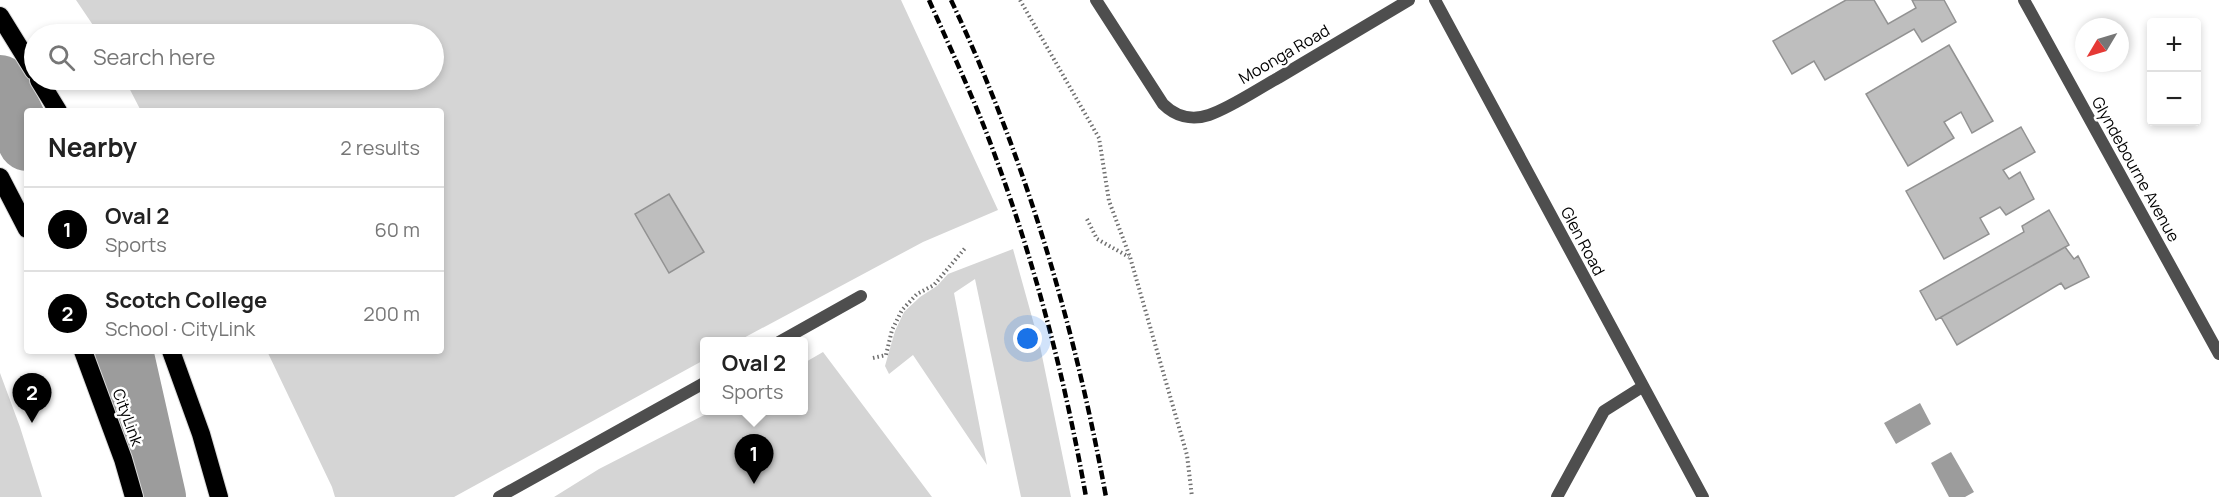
<!DOCTYPE html>
<html lang="en">
<head>
<meta charset="utf-8">
<style>
  body { margin:0; font-family:Manrope,sans-serif; background:#f2f2f2; color:#222 }
  .controls { position:absolute; right:18px; top:18px; display:grid; overflow:hidden; border-radius:6px; box-shadow:0 3px 9px #0003 }
  .controls button { width:54px; height:54px; display:grid; place-items:center; padding:0; border:0; border-bottom:2px solid #e0e0e0; background:#fff; color:#222; font:30px sans-serif }
  .compass { position:absolute; left:2075px; top:18px; width:54px; height:54px; border-radius:50%; background:#fff; box-shadow:0 3px 9px #0003; rotate:232deg }
  .you { position:absolute; left:1028px; top:339px; width:21px; height:21px; margin:-15px; border:4px solid #fff; border-radius:50%; background:#1a73e8; box-shadow:0 0 0 9px #1a73e833 }
  .badge { display:grid; place-items:center; width:39px; height:39px; border-radius:50%; background:#000; color:#fff; font-size:20px; font-weight:700 }
  .pin { position:absolute; translate:-50% -50px; filter:drop-shadow(0 2px 3px #0008) }
  .pin::after { content:''; position:absolute; top:32px; width:21px; height:18px; background:inherit; clip-path:polygon(0 0,100% 0,50% 100%) }
  .popup { position:absolute; left:700px; top:337px; width:108px; height:78px; box-sizing:border-box; display:grid; place-content:center; border-radius:6px; background:#fff; filter:drop-shadow(0 2px 4px #0005); font-size:20px; white-space:nowrap; color:#767676 }
  .popup b { font-size:22px; color:#222 }
  .popup::after { content:''; position:absolute; left:50%; top:100%; margin-left:-12px; border:12px solid transparent; border-top-color:#fff }
  .list { margin:0; padding:0; list-style:none }
  h2 { display:flex; justify-content:space-between; align-items:center; height:78px; margin:0; padding:0 24px; font-size:26px }
  h2 small { font-size:20px; font-weight:400; color:#767676 }
  .list li { display:grid; grid-template-columns:39px 1fr auto; gap:18px; align-items:center; box-sizing:border-box; height:84px; padding:0 24px; border-top:2px solid #e0e0e0 }
  .list b { display:block; font-size:22px; white-space:nowrap }
  .list p { margin:0; font-size:20px; white-space:nowrap; color:#767676 }
  .list em { font-size:20px; font-style:normal; color:#767676 }
  .icon { flex:none; width:33px; height:33px; fill:none; stroke:currentColor; stroke-width:2; stroke-linecap:round; stroke-linejoin:round }
  .map { position:relative; flex:none; width:2219px; height:497px; overflow:hidden }
  .search { position:absolute; background:#fff; box-shadow:0 3px 9px #0003; left:24px; top:24px; width:420px; height:66px; display:flex; align-items:center; gap:15px; box-sizing:border-box; padding:0 21px; border-radius:33px; color:#767676; font-size:22px }
  .panel { position:absolute; background:#fff; box-shadow:0 3px 9px #0003; left:24px; top:108px; width:420px; height:246px; border-radius:6px }
  .map>svg:first-child { display:block }
</style>
</head>
<body>
<div class="map">
<svg width="2219" height="497" viewBox="0 0 2219 497">
  <rect width="100%" height="100%" fill="#fff"/>
  <!-- green -->
  <path fill="#d5d5d5" d="M76 0H901L998 210 923 242 738 341 704 342V360L454 497H335L332 487 267 351H441V111H141L125 80H434V34H99Z
    M1013 249 1040 346 1071 497H1021L975 279 954 293 987 465 913 355 889 374 885 366 895 331 904 312 920 297 937 286 948 274Z
    M823 352 932 497H554L599 469 712 411 804 410V363Z
    M0 373 20 427 42 497H0Z"/>
  <!-- water -->
  <path fill="#9c9c9c" d="M1920 403 1931 424 1896 444 1884 423Z
    M1951 452 1974 492 1965 497H1949L1931 463Z"/>
  <g fill="none" stroke-linecap="round" stroke-linejoin="round">
    <!-- river -->
    <path stroke="#9c9c9c" stroke-width="58" d="M0 84 27 142
      M124 351 157 497"/>
  </g>
  <!-- building -->
  <path fill="#bebebe" stroke="#929292" stroke-width="1.5" d="M1846 0H1874L1888 24 1916 8 1912 0H1944L1956 22 1922 42 1914 29 1825 80 1814 61 1792 74 1773 41Z
    M1949 45 1993 121 1972 133 1961 112 1944 122 1954 138 1908 166 1866 94Z
    M2021 127 2035 152 2003 170 2009 179 2020 172 2034 199 2006 215 2000 207 1980 218 1989 234 1944 259 1906 191Z
    M669 194 704 252 669 273 635 214Z
    M2049 210 2069 245 1936 320 1920 291 2024 232 2022 226Z
    M2065 247 2074 259 2078 256 2089 277 2065 289 2061 283 1957 345 1941 317Z"/>
  <g fill="none" stroke-linecap="round" stroke-linejoin="round">
    <!-- motorway casing -->
    <g stroke="#dbdbdb" stroke-width="20">
      <path id="motorway" d="M0 16 34 71
        M39 80 58 111
        M0 177 27 229
        M83 351 123 459 134 497
        M171 351 201 434 219 497"/>
    </g>
    <!-- path -->
    <path stroke="#707070" stroke-width="4" stroke-dasharray="1.5 3" stroke-linecap="butt" d="M1020 0 1099 138 1109 201 1130 257 1187 455 1192 497
      M1087 219 1097 239 1129 257
      M873 358 886 355 892 330 902 310 917 294 934 285 966 247"/>
    <!-- service -->
    <path stroke="#4e4e4e" stroke-width="12" d="M779 342 861 296
      M499 497 704 383"/>
    <!-- minor -->
    <path stroke="#4e4e4e" stroke-width="12" d="M1096 0 1163 104C1175 116 1191 121 1209 115 1230 108 1258 89 1278 78 1321 52 1365 26 1409 0
      M1435 0 1703 497
      M2024 0 2219 354
      M1557 497 1604 411 1642 387"/>
    <!-- motorway -->
    <use href="#motorway" stroke="#000" stroke-width="18"/>
    <!-- rail -->
    <path stroke="#000" stroke-width="4.5" stroke-dasharray="9 3 1.5 3" stroke-linecap="butt" d="M929 0C948 43 968 86 985 129 1031 248 1064 372 1086 497
      M951 0C1025 157 1075 327 1106 497"/>
  </g>
  <g text-anchor="middle" stroke-width="5" stroke-linejoin="round" paint-order="stroke">
    <!-- street labels -->
    <g font-size="16" fill="#000" stroke="#fff">
      <text transform="translate(1284 54) rotate(-30)" y="6">Moonga Road</text>
      <text transform="translate(2136 169) rotate(61)" y="6">Glyndebourne Avenue</text>
      <text transform="translate(1583 241) rotate(62)" y="6">Glen Road</text>
      <text transform="translate(128 417) rotate(70)" y="6">CityLink</text>
    </g>
  </g>
</svg>
<div class="controls">
<button>+</button>
<button>−</button>
</div>
<svg class="compass" viewBox="-18 -18 36 36"><path d="M0-13l5 13h-10z" fill="#e53935"/><path d="M0 13l5-13h-10z" fill="#767676"/></svg>
<div class="you"></div>
<div class="pin badge" style="left:754px;top:484px">1</div>
<div class="popup"><b>Oval 2</b>Sports</div>
<div class="pin badge" style="left:32px;top:423px">2</div>
<div class="search"><svg class="icon" aria-label="search" viewBox="0 0 24 24"><circle cx="10" cy="10" r="6"/><path d="M15 15l6 6"/></svg>Search here</div>
<section class="panel">
<h2>Nearby<small>2 results</small></h2>
<ul class="list">
<li><span class="badge">1</span><div><b>Oval 2</b><p>Sports</p></div><em>60 m</em></li>
<li><span class="badge">2</span><div><b>Scotch College</b><p>School · CityLink</p></div><em>200 m</em></li>
</ul>
</section>
</div>
</body>
</html>
